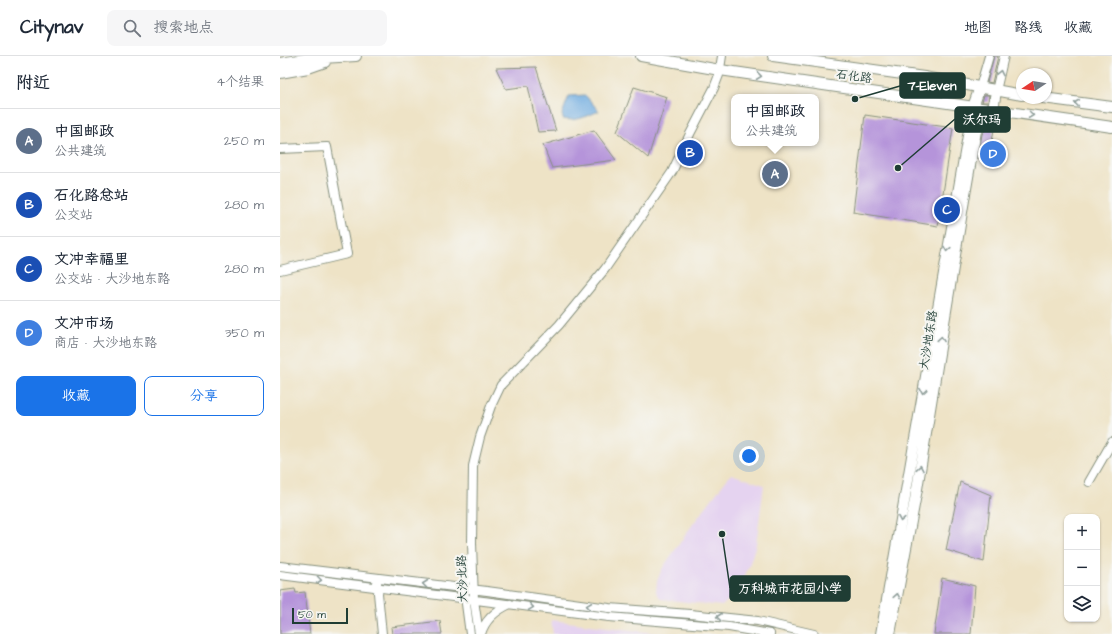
<!DOCTYPE html>
<html lang="zh">
<head>
<meta charset="utf-8">
<style>
  body { margin:0; font-family:"Architects Daughter","LXGW WenKai TC",sans-serif; background:#f6f6f7; color:#1f2937 }
  .controls { position:absolute; right:12px; bottom:12px; display:grid; overflow:hidden; border-radius:8px; box-shadow:0 1px 3px #0004 }
  .controls button { width:36px; height:36px; display:grid; place-items:center; padding:0; border:0; border-bottom:1px solid #e0e1e3; background:#fff; color:#1f2937; font:20px sans-serif }
  .compass { position:absolute; left:736px; top:12px; width:36px; height:36px; border-radius:50%; background:#fff; box-shadow:0 1px 3px #0004; rotate:258deg }
  .scale { position:absolute; left:12px; bottom:10px; width:56px; box-sizing:border-box; padding-left:4px; border:2px solid #1f3d34; border-top:0; font-size:11px; line-height:14px; white-space:nowrap; color:#1f3d34; -webkit-text-stroke:3px #f6f6f2; paint-order:stroke }
  .you { position:absolute; left:469px; top:400px; width:14px; height:14px; margin:-10px; border:3px solid #fff; border-radius:50%; background:#1a73e8; box-shadow:0 0 0 6px #1a73e833 }
  .badge { display:grid; place-items:center; width:26px; height:26px; border-radius:50%; background:#1a73e8; color:#fff; font-size:13px; font-weight:700 }
  .pin { position:absolute; translate:-50% -50%; border:2px solid #fff; box-shadow:0 1px 4px #0006 }
  .popup { position:absolute; left:451px; top:38px; width:88px; height:52px; box-sizing:border-box; display:grid; place-content:center; border-radius:8px; background:#fff; filter:drop-shadow(0 1px 3px #0005); font-size:13px; white-space:nowrap; color:#747a83 }
  .popup b { font-size:15px; color:#1f2937 }
  .popup::after { content:''; position:absolute; left:50%; top:100%; margin-left:-8px; border:8px solid transparent; border-top-color:#fff }
  .list { margin:0; padding:0; list-style:none }
  h2 { display:flex; justify-content:space-between; align-items:center; height:52px; margin:0; padding:0 16px; font-size:17px }
  h2 small { font-size:13px; font-weight:400; color:#747a83 }
  .list li { display:grid; grid-template-columns:26px 1fr auto; gap:12px; align-items:center; box-sizing:border-box; height:64px; padding:0 16px; border-top:1px solid #e0e1e3 }
  .list b { display:block; font-size:15px; white-space:nowrap }
  .list p { margin:0; font-size:13px; white-space:nowrap; color:#747a83 }
  .list em { font-size:13px; font-style:normal; color:#747a83 }
  .actions { display:flex; gap:8px; padding:12px 16px }
  .actions a { flex:1; padding:9px 0; border:1px solid #1a73e8; border-radius:8px; text-align:center; font-size:14px; color:#1a73e8 }
  .actions .main { background:#1a73e8; color:#fff }
  .icon { flex:none; width:22px; height:22px; fill:none; stroke:currentColor; stroke-width:2; stroke-linecap:round; stroke-linejoin:round }
  .map { position:relative; flex:none; width:832px; height:578px; overflow:hidden }
  header { display:flex; align-items:center; gap:24px; box-sizing:border-box; height:56px; padding:0 20px; background:#fff; border-bottom:1px solid #e0e1e3 }
  header strong { font-size:19px }
  nav { display:flex; gap:22px; margin-inline-start:auto; font-size:14px }
  .search { width:280px; height:36px; background:#f6f6f7; display:flex; align-items:center; gap:10px; box-sizing:border-box; padding:0 14px; border-radius:8px; color:#747a83; font-size:15px }
  main { display:flex }
  aside { flex:1; background:#fff }
  .map>svg:first-child { display:block }
</style>
</head>
<body>
<header>
<strong>Citynav</strong>
<div class="search"><svg class="icon" aria-label="search" viewBox="0 0 24 24"><circle cx="10" cy="10" r="6"/><path d="M15 15l6 6"/></svg>搜索地点</div>
<nav><a>地图</a><a>路线</a><a>收藏</a></nav>
</header>
<main>
<aside>
<h2>附近<small>4个结果</small></h2>
<ul class="list">
<li><span class="badge" style="background:#5c6f8a">A</span><div><b>中国邮政</b><p>公共建筑</p></div><em>250 m</em></li>
<li><span class="badge" style="background:#1a4fb4">B</span><div><b>石化路总站</b><p>公交站</p></div><em>280 m</em></li>
<li><span class="badge" style="background:#1a4fb4">C</span><div><b>文冲幸福里</b><p>公交站 · 大沙地东路</p></div><em>280 m</em></li>
<li><span class="badge" style="background:#3f7fe0">D</span><div><b>文冲市场</b><p>商店 · 大沙地东路</p></div><em>350 m</em></li>
</ul>
<div class="actions"><a class="main">收藏</a><a>分享</a></div>
</aside>
<div class="map">
<svg width="832" height="578" viewBox="0 0 832 578">
  <rect width="100%" height="100%" fill="#f6f6f2"/>
  <filter id="ink" filterUnits="userSpaceOnUse"><feTurbulence type="fractalNoise" baseFrequency=".025" numOctaves="2"/><feDisplacementMap in="SourceGraphic" scale="8" xChannelSelector="R" yChannelSelector="G"/><feConvolveMatrix kernelMatrix="1 2 1 2 8 2 1 2 1" color-interpolation-filters="sRGB"/></filter>
  <filter id="wash" filterUnits="userSpaceOnUse"><feTurbulence type="fractalNoise" baseFrequency=".012" numOctaves="4" result="noise"/><feDisplacementMap in="SourceGraphic" scale="16" xChannelSelector="R" yChannelSelector="G"/><feGaussianBlur stdDeviation="0.9" result="paint"/><feColorMatrix in="noise" values="0 0 0 0 0 0 0 0 0 0 0 0 0 0 0 0 0 1.4 0 .05"/><feComposite in="paint" operator="in"/></filter>
  <g filter="url(#wash)">
    <rect width="100%" height="100%" fill="#eee3c6"/>
    <!-- built -->
    <path fill="#e5d3f0" d="M451 418 484 429 476 488 469 510 458 535 442 550 381 543 376 536 377 525 382 513 413 468Z
      M271 564 382 578H273Z"/>
    <!-- water -->
    <path fill="#6eabe0" stroke="#46748a" d="M305 39 319 55C307 60 296 66 283 63L282 58 289 40Z"/>
    <g id="blocks">
      <!-- building -->
      <path fill="#b594da" d="M714 0H718L712 27 707 26Z
        M256 11 276 75 258 76 248 30 226 33 216 12Z
        M354 31 387 41 368 102 337 76Z
        M704 39H709L708 46H702Z
        M585 59 673 72 658 170 573 156Z
        M716 61 709 104 698 102 702 78Z
        M314 74 336 104 272 112 263 89Z
        M680 426 711 439 704 506 666 494Z
        M662 522 695 530 691 578H654Z
        M15 533 16 537 25 536 30 578H0V535Z
        M160 565 162 578H112L111 571Z"/>
    </g>
  </g>
  <g filter="url(#ink)">
    <use href="#blocks" fill-opacity="0" stroke="#86907d" stroke-width="1"/>
    <g fill="none" stroke-linecap="round" stroke-linejoin="round">
      <!-- minor casing -->
      <g stroke="#86907d" stroke-width="10">
        <path id="minor" d="M700 31 709 0
          M716 35 724 0
          M0 93 47 91 67 198 0 214
          M809 426 832 386
          M189 503 184 533 190 578
          M0 510 207 535 329 552 410 558 478 565 534 578
          M0 519 329 561 449 571 490 578
          M97 527 102 578
          M199 578 194 544 192 487 193 410 200 381 211 350 221 329 279 269 325 213 392 116 410 78 434 32 439 19 442 0
          M201 578C205 563 217 554 230 548"/>
      </g>
      <!-- major casing -->
      <g stroke="#86907d" stroke-width="12">
        <path id="major" d="M361 0 440 14 832 71
          M493 0 644 21 742 39
          M0 7 25 3 76 0
          M0 17 28 12 45 6
          M763 42 832 51
          M601 578 693 51 700 31
          M610 578 637 433 683 150 696 75 713 54 716 35"/>
      </g>
      <!-- minor -->
      <use href="#minor" stroke="#fff" stroke-width="8"/>
      <!-- major -->
      <use href="#major" stroke="#fff" stroke-width="10"/>
    </g>
    <!-- one-way arrows -->
    <defs><path id="oneway-chevron" d="M-2-3.5L2.5 0L-2 3.5" fill="none" stroke-width="1.6" stroke-linecap="round" stroke-linejoin="round"/></defs>
    <g stroke="#8f9e9a">
      <use href="#oneway-chevron" transform="translate(720 17) rotate(-78)"/>
      <use href="#oneway-chevron" transform="translate(479 20) rotate(8)"/>
      <use href="#oneway-chevron" transform="translate(797 47) rotate(-173)"/>
      <use href="#oneway-chevron" transform="translate(751 59) rotate(7)"/>
      <use href="#oneway-chevron" transform="translate(667 193) rotate(100)"/>
      <use href="#oneway-chevron" transform="translate(661 283) rotate(-81)"/>
      <use href="#oneway-chevron" transform="translate(643 335) rotate(99)"/>
      <use href="#oneway-chevron" transform="translate(640 412) rotate(-80)"/>
      <use href="#oneway-chevron" transform="translate(621 463) rotate(100)"/>
      <use href="#oneway-chevron" transform="translate(39 524) rotate(7)"/>
      <use href="#oneway-chevron" transform="translate(145 528) rotate(-173)"/>
      <use href="#oneway-chevron" transform="translate(617 540) rotate(-80)"/>
      <use href="#oneway-chevron" transform="translate(309 550) rotate(-172)"/>
      <use href="#oneway-chevron" transform="translate(251 551) rotate(8)"/>
      <use href="#oneway-chevron" transform="translate(439 561) rotate(-174)"/>
    </g>
  </g>
  <g text-anchor="middle" stroke-width="4" stroke-linejoin="round" paint-order="stroke">
    <!-- street labels -->
    <g font-size="12" fill="#1f3d34" stroke="#f6f6f2">
      <text transform="translate(574 20) rotate(8)" y="4">石化路</text>
      <text transform="translate(648 284) rotate(-81)" y="4">大沙地东路</text>
      <text transform="translate(182 523) rotate(-92)" y="4">大沙北路</text>
    </g>
  </g>
  <!-- callouts -->
  <path fill="none" stroke="#1f3d34" stroke-width="1.5" d="M575 43L620 30M618 112L675 63M442 478L450 532"/>
  <g fill="#1f3d34" stroke="#f6f6f2" stroke-width="1.5">
    <circle cx="575" cy="43" r="4"/>
    <circle cx="618" cy="112" r="4"/>
    <circle cx="442" cy="478" r="4"/>
  </g>
  <g fill="#1f3d34" stroke="#1f3d34" stroke-width="1.5">
    <rect x="620" y="17" width="65" height="25" rx="4"/>
    <rect x="675" y="51" width="55" height="25" rx="4"/>
    <rect x="450" y="520" width="120" height="25" rx="4"/>
  </g>
  <g font-size="13" text-anchor="middle" font-weight="bold" fill="#fff">
    <text x="652" y="34">7-Eleven</text>
    <text x="702" y="68">沃尔玛</text>
    <text x="510" y="537">万科城市花园小学</text>
  </g>
</svg>
<div class="controls">
<button>+</button>
<button>−</button>
<button><svg class="icon" aria-label="layers" viewBox="0 0 24 24"><path d="M12 4l9 5-9 5-9-5zM3 14l9 5 9-5"/></svg></button>
</div>
<svg class="compass" viewBox="-18 -18 36 36"><path d="M0-13l5 13h-10z" fill="#e53935"/><path d="M0 13l5-13h-10z" fill="#747a83"/></svg>
<div class="scale">50 m</div>
<div class="you"></div>
<div class="pin badge" style="left:495px;top:118px;background:#5c6f8a">A</div>
<div class="popup"><b>中国邮政</b>公共建筑</div>
<div class="pin badge" style="left:410px;top:97px;background:#1a4fb4">B</div>
<div class="pin badge" style="left:667px;top:154px;background:#1a4fb4">C</div>
<div class="pin badge" style="left:713px;top:98px;background:#3f7fe0">D</div>
</div>
</main>
</body>
</html>
